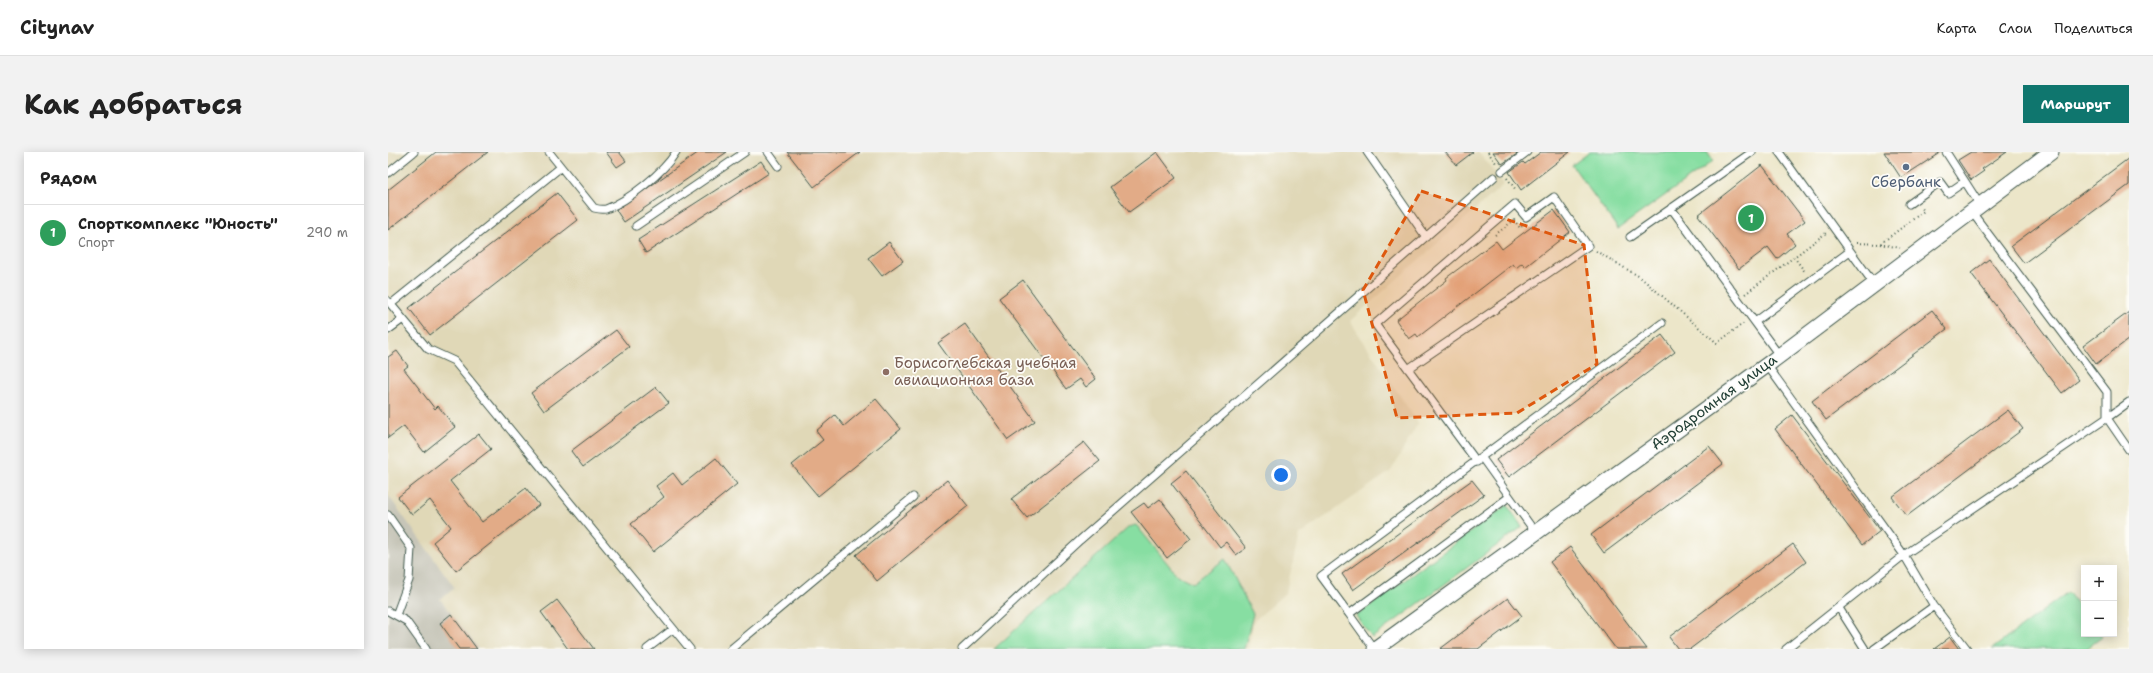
<!DOCTYPE html>
<html lang="ru">
<head>
<meta charset="utf-8">
<style>
  body { margin:0; font-family:"Shantell Sans",sans-serif; background:#f2f2f2; color:#222 }
  .controls { position:absolute; right:12px; bottom:12px; display:grid; overflow:hidden; border-radius:0px; box-shadow:0 2px 10px #0003 }
  .controls button { width:36px; height:36px; display:grid; place-items:center; padding:0; border:0; border-bottom:1px solid #e0e0e0; background:#fff; color:#222; font:20px sans-serif }
  .you { position:absolute; left:893px; top:323px; width:14px; height:14px; margin:-10px; border:3px solid #fff; border-radius:50%; background:#1a73e8; box-shadow:0 0 0 6px #1a73e833 }
  .badge { display:grid; place-items:center; width:26px; height:26px; border-radius:50%; background:#0f766e; color:#fff; font-size:13px; font-weight:700 }
  .pin { position:absolute; translate:-50% -50%; border:2px solid #fff; box-shadow:0 1px 4px #0006 }
  .list { margin:0; padding:0; list-style:none }
  h2 { display:flex; justify-content:space-between; align-items:center; height:52px; margin:0; padding:0 16px; font-size:17px }
  h2 small { font-size:13px; font-weight:400; color:#767676 }
  .list li { display:grid; grid-template-columns:26px 1fr auto; gap:12px; align-items:center; box-sizing:border-box; height:56px; padding:0 16px; border-top:1px solid #e0e0e0 }
  .list b { display:block; font-size:15px; white-space:nowrap }
  .list p { margin:0; font-size:13px; white-space:nowrap; color:#767676 }
  .list em { font-size:13px; font-style:normal; color:#767676 }
  .map { position:relative; flex:none; width:1741px; height:497px; overflow:hidden; border-radius:0px }
  header { display:flex; align-items:center; gap:24px; box-sizing:border-box; height:56px; padding:0 20px; background:#fff; border-bottom:1px solid #e0e0e0 }
  header strong { font-size:19px }
  nav { display:flex; gap:22px; margin-inline-start:auto; font-size:14px }
  .intro { display:flex; align-items:center; justify-content:space-between; box-sizing:border-box; height:96px; padding:0 24px }
  h1 { margin:0; font-size:28px }
  .button { padding:10px 18px; border-radius:0px; background:#0f766e; color:#fff; font-size:14px; font-weight:700 }
  main { display:flex; gap:24px; padding:0 24px }
  aside { flex:1; background:#fff; border-radius:0px; box-shadow:0 2px 10px #0003 }
  .map>svg:first-child { display:block }
</style>
</head>
<body>
<header>
<strong>Citynav</strong>
<nav><a>Карта</a><a>Слои</a><a>Поделиться</a></nav>
</header>
<div class="intro"><h1>Как добраться</h1><a class="button">Маршрут</a></div>
<main>
<aside>
<h2>Рядом<small></small></h2>
<ul class="list">
<li><span class="badge" style="background:#2e9e5b">1</span><div><b>Спорткомплекс &quot;Юность&quot;</b><p>Спорт</p></div><em>290 m</em></li>
</ul>
</aside>
<div class="map">
<svg width="1741" height="497" viewBox="0 0 1741 497">
  <rect width="100%" height="100%" fill="#fdfcf7"/>
  <filter id="ink" filterUnits="userSpaceOnUse"><feTurbulence type="fractalNoise" baseFrequency=".025" numOctaves="2"/><feDisplacementMap in="SourceGraphic" scale="8" xChannelSelector="R" yChannelSelector="G"/><feConvolveMatrix kernelMatrix="1 2 1 2 8 2 1 2 1" color-interpolation-filters="sRGB"/></filter>
  <filter id="wash" filterUnits="userSpaceOnUse"><feTurbulence type="fractalNoise" baseFrequency=".012" numOctaves="4" result="noise"/><feDisplacementMap in="SourceGraphic" scale="16" xChannelSelector="R" yChannelSelector="G"/><feGaussianBlur stdDeviation="0.9" result="paint"/><feColorMatrix in="noise" values="0 0 0 0 0 0 0 0 0 0 0 0 0 0 0 0 0 1.4 0 .05"/><feComposite in="paint" operator="in"/></filter>
  <g filter="url(#wash)">
    <rect width="100%" height="100%" fill="#ece6c9"/>
    <!-- built -->
    <path fill="#e0d8b7" d="M0 0H1091L1116 32 962 169 1030 271 1003 319 911 383 898 440 866 469 860 497H91L52 447 66 436 0 343Z"/>
    <!-- industrial -->
    <path fill="#c6c5b8" d="M0 343 67 436 52 447 91 497H0Z"/>
    <!-- green -->
    <path fill="#87dea2" stroke="#538e6b" d="M1202 0H1319L1325 9 1230 77 1184 13Z
      M1119 353 1134 375 984 486 968 464Z
      M748 373 789 423 805 431 837 407 865 462 856 497H606L741 375Z
      M1680 440 1696 461V482H1712L1714 485 1698 497H1604Z"/>
    <g id="blocks">
      <!-- building -->
      <path fill="#e2ab87" d="M48 0H100L0 78V38Z
        M218 0H231L238 9 229 15Z
        M311 0H339L236 70 228 58Z
        M399 0H472L426 35Z
        M769 0 788 26 741 60 722 35Z
        M1057 0H1085L1068 13Z
        M1105 0H1127L1129 2 1114 12Z
        M1153 0H1182L1133 38 1121 20 1135 10 1137 12Z
        M1496 0H1553L1513 26Z
        M1583 0H1619L1594 17 1596 19 1583 28 1570 8Z
        M1741 6V33L1636 111 1623 94Z
        M373 9 381 21 258 101 250 88Z
        M1374 13 1417 69 1399 82 1407 92 1389 107 1380 95 1351 117 1310 63Z
        M169 41 190 68 42 183 21 156Z
        M1166 58 1182 80 1137 115 1134 111 1128 116 1125 112 1030 185 1028 182 1021 187 1008 168 1059 128 1058 126 1108 89 1114 97Z
        M501 90 515 109 494 124 480 106Z
        M1601 107 1691 228 1674 241 1583 121Z
        M635 128 708 227 698 235 692 227 678 237 611 146Z
        M1544 158 1559 177 1438 268 1424 249Z
        M1741 160V187L1708 212 1695 194Z
        M577 172 647 269 620 288 550 191Z
        M228 178 241 195 156 259 143 241Z
        M1274 183 1287 200 1121 325 1108 308Z
        M9 199 20 214 16 217 47 257 50 254 67 275 36 300 16 274 0 286V205Z
        M268 235 281 251 195 315 183 299Z
        M488 247 513 277 430 344 404 313 435 288 428 279 447 263 456 274Z
        M1620 258 1635 277 1519 364 1504 345Z
        M1404 263 1492 379 1474 393 1387 277Z
        M91 282 103 297 62 329 94 370 138 336 151 353 68 419 45 390 63 375 42 348 24 363 10 345Z
        M696 290 712 309 639 366 623 347Z
        M1321 294 1335 312 1216 401 1203 383Z
        M328 306 349 332 265 400 243 372 276 345 268 334 285 321 294 333Z
        M798 319 858 396 848 403 838 390 832 395 783 331Z
        M559 328 580 354 489 429 468 403Z
        M1084 328 1096 343 965 438 954 422Z
        M772 347 803 387 779 406 743 360 756 351 760 356Z
        M1405 392 1418 410 1302 497H1290L1281 485Z
        M1182 395 1259 497H1228L1162 410Z
        M1120 446 1134 464 1090 497H1052Z
        M169 448 206 497H180L153 460Z
        M63 462 89 497H71L52 471Z
        M1562 485 1571 497H1546Z"/>
    </g>
  </g>
  <g filter="url(#ink)">
    <use href="#blocks" fill-opacity="0" stroke="#3e564a" stroke-width="1"/>
    <g fill="none" stroke-linecap="round" stroke-linejoin="round">
      <!-- service casing -->
      <g stroke="#3e564a" stroke-width="9">
        <path id="service" d="M380 0 390 14
          M979 0 1038 85
          M1391 0 1486 132
          M1558 0 1592 53
          M173 15 206 56C210 57 214 58 218 57 240 49 276 20 288 0
          M1114 19 1139 0
          M0 21 26 0
          M1521 52 1552 30 1560 41 1576 30
          M1283 56 1391 203
          M1583 59 1719 240V266L1741 298
          M248 74 357 0
          M1242 85 1364 0
          M0 149 40 197 66 209 302 497
          M3 152 173 15 161 0
          M1367 170 1462 99
          M0 178 15 167
          M1379 213 1516 403 1546 454 1579 497
          M1020 217 1200 94 1166 45 1138 65 1127 52 987 172 1089 310
          M1094 306 1147 380
          M1121 345 961 462 933 424 1274 171
          M0 363 23 396 21 428 8 463
          M1451 456 1477 497
          M0 459 18 469 38 497
          M961 462 986 497
          M259 497 285 477
          M343 497 525 345
          M574 497 692 388 1106 25
          M1398 497 1516 403 1719 266 1741 250
          M1486 497 1546 454"/>
      </g>
      <!-- minor casing -->
      <g stroke="#3e564a" stroke-width="17">
        <path id="minor" d="M987 497 1379 213 1663 0"/>
      </g>
      <!-- path -->
      <path stroke="#3e564a" stroke-width="2" stroke-dasharray="1 3" stroke-linecap="butt" d="M1100 0 1108 11
        M1119 26 1128 38
        M1107 83 1126 68 1132 76 1135 73
        M1469 91 1492 92 1536 59 1533 55
        M1492 92 1512 96
        M1208 99 1252 125 1329 191 1356 171
        M1406 105 1417 120
        M1357 142 1438 81"/>
      <!-- service -->
      <use href="#service" stroke="#fff" stroke-width="7"/>
      <!-- minor -->
      <use href="#minor" stroke="#fff" stroke-width="15"/>
    </g>
  </g>
  <!-- marked area -->
  <path fill="#de580e" fill-opacity="0.2" stroke="#de580e" stroke-width="3" stroke-dasharray="8 5" stroke-linejoin="round" d="M1033 39 1196 93 1209 212 1129 261 1009 266 975 138Z"/>
  <!-- markers -->
  <circle fill="#5c6f8a" stroke="#fdfcf7" stroke-width="1.5" cx="1518" cy="15" r="4"/>
  <circle fill="#8d6e63" stroke="#fdfcf7" stroke-width="1.5" cx="498" cy="220" r="4"/>
  <g text-anchor="middle" stroke-width="3.5" stroke-linejoin="round" paint-order="stroke">
    <!-- service labels -->
    <g font-size="15" fill="#4e5e75" stroke="#fdfcf7">
      <text x="1518" y="35">Сбербанк</text>
    </g>
    <!-- education labels -->
    <g font-size="15" fill="#785e54" stroke="#fdfcf7" text-anchor="start">
      <text x="506" y="216">Борисоглебская учебная<tspan x="506" dy="17">авиационная база</tspan></text>
    </g>
    <!-- street labels -->
    <g font-size="15" fill="#1f3d34" stroke="#fdfcf7">
      <text transform="translate(1326 250) rotate(-36)" y="5">Аэродромная улица</text>
    </g>
  </g>
</svg>
<div class="controls">
<button>+</button>
<button>−</button>
</div>
<div class="you"></div>
<div class="pin badge" style="left:1363px;top:66px;background:#2e9e5b">1</div>
</div>
</main>
</body>
</html>
